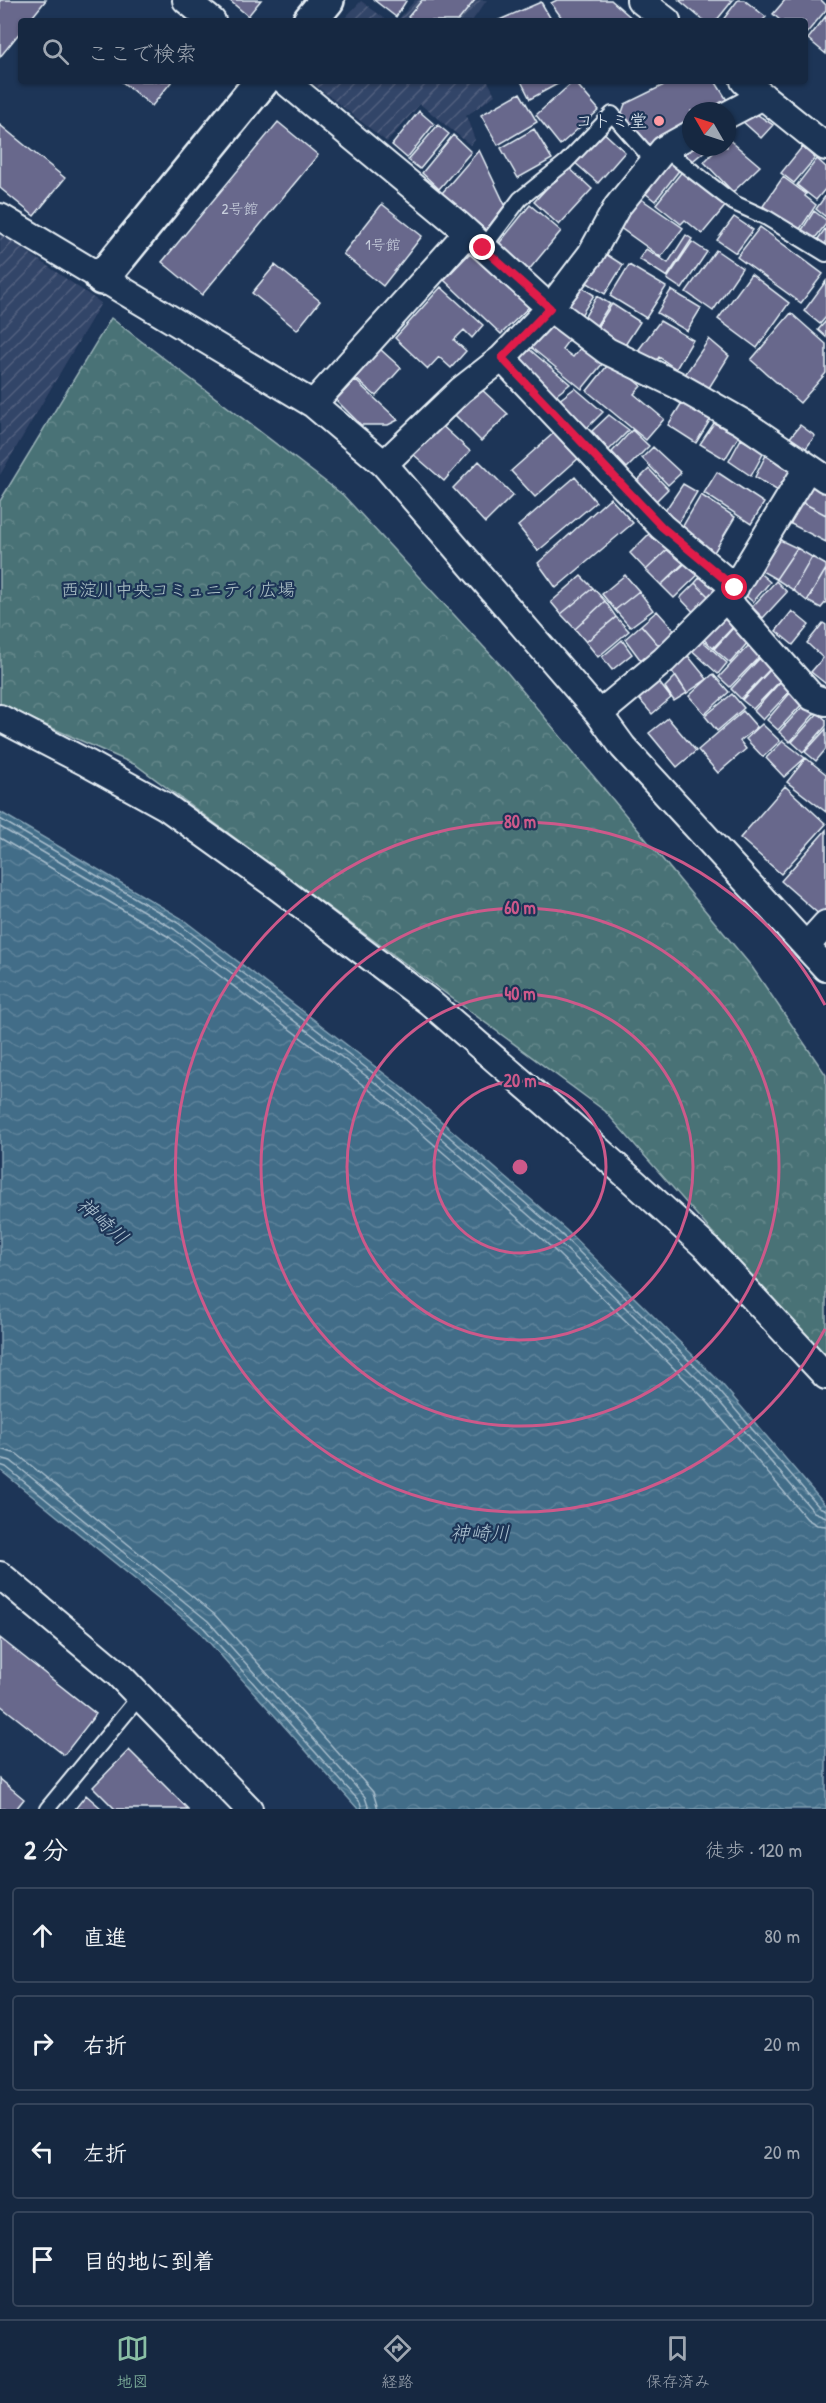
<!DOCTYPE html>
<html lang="ja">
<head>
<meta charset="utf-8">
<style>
  body { margin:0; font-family:"Patrick Hand","Klee One",sans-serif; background:#1f3048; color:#f1f3f6 }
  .compass { position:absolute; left:682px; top:102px; width:54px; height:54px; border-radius:50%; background:#162841; box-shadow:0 2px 4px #0004; rotate:309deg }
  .stop { position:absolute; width:18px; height:18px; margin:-14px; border:4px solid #e11d48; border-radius:50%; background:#fff }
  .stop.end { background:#e11d48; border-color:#fff; box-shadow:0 2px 6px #0008 }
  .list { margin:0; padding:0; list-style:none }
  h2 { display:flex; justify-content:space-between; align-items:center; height:78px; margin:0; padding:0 24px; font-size:26px }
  h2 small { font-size:20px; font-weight:400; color:#9ea6b1 }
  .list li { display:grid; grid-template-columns:39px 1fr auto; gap:18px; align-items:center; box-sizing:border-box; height:96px; margin:0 12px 12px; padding:0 12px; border:2px solid #35445a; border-radius:6px }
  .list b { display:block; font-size:22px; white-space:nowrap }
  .list em { font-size:20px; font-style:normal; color:#9ea6b1 }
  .icon { flex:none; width:33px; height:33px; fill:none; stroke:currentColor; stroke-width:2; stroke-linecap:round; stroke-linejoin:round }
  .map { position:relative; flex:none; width:826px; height:1809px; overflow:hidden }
  .search { position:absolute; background:#162841; box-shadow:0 2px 4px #0004; left:18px; right:18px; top:18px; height:66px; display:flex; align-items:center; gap:15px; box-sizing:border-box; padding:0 21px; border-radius:6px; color:#9ea6b1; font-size:22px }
  .sheet { height:510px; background:#162841 }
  nav { display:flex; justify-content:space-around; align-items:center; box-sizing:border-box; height:84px; border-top:2px solid #35445a; background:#162841; font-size:16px; color:#9ea6b1 }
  nav a { display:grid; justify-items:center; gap:3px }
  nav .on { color:#8abfa5 }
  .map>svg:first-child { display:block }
</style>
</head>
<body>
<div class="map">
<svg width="826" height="1809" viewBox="0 0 826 1809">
  <defs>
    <pattern id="industrial-furrows" width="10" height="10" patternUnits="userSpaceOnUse" patternTransform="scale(1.5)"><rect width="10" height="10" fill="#334467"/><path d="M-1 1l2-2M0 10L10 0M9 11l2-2" fill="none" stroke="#515f7e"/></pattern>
    <pattern id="forest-crowns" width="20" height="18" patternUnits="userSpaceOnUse" patternTransform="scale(1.5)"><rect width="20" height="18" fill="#4a7276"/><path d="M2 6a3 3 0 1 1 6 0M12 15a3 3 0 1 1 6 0" fill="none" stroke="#64878a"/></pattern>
    <pattern id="water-waves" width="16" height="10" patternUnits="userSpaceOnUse" patternTransform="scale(1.5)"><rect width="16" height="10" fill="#426d88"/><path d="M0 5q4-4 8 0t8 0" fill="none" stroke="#5d829a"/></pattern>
  </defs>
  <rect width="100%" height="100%" fill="#1d3557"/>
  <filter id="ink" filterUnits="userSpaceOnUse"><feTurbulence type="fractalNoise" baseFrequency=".0167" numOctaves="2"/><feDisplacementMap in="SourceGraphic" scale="12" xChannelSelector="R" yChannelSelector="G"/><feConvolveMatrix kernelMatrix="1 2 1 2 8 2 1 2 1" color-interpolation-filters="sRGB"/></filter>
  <g filter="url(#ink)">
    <!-- industrial -->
    <path fill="url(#industrial-furrows)" d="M415 0H487L472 21H401L399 19Z
      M361 1 388 21H342Z
      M310 81H488L495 95 466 116 475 140 470 145 420 104 387 142Z
      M0 233 101 303 0 475Z"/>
    <!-- forest -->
    <path fill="url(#forest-crowns)" stroke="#99b2b7" stroke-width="1.5" d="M111 318 343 495 506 671 752 967 826 1075V1361L605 1111 136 765 0 705V501Z"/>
    <!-- water -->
    <path fill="url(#water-waves)" stroke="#84a2b5" stroke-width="1.5" d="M0 812 181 918 403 1088 566 1230 721 1383 826 1506V1809H358L199 1631 0 1470Z"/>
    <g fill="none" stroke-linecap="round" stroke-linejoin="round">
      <!-- shore -->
      <path stroke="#a6bccb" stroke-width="1.5" d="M0 819 178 923 399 1093 562 1235 716 1387 819 1507 826 1510
        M0 827 174 929 395 1098 557 1240 711 1392 814 1512 826 1517
        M0 838 169 937 389 1105 551 1247 704 1398 807 1519 817 1525 826 1526
        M0 1449 17 1454 214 1614 373 1792 378 1809
        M0 1458 11 1461 208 1621 365 1797 369 1809
        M0 1465 6 1467 203 1627 360 1802 362 1809"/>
    </g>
    <!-- building -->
    <path fill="#67688c" stroke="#e8f1f8" stroke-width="1.5" d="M0 0H46L29 21H21V31L0 57Z
      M229 0H261L248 16Z
      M374 0H405L406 1 396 17Z
      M422 0H475L458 21H412L408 17Z
      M557 0H611L635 21H564L551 3Z
      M679 0H733L716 21H704Z
      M738 0H744L766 17 762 21H722Z
      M785 0H821L826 5V10L805 35V21H781L773 14Z
      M541 2 552 21H497Z
      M826 16V54L808 39Z
      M121 81H172L152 106Z
      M521 81H563L530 99Z
      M574 81 599 110 560 145 536 115Z
      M672 81H715L732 108 727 111H691V128L652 150 621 115 625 104Z
      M520 93 537 122 498 145 481 115Z
      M419 111 434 124 407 158 392 145Z
      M752 111 773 125 761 138 741 120Z
      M278 122 318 155 202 295 162 262Z
      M0 125 65 178 34 216 0 188Z
      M438 125 449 134 420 169 408 160Z
      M534 129 552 159 518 178 501 148Z
      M600 129 625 152 598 183 573 161Z
      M453 135 471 152 439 189 422 173Z
      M727 138 760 166 733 192 704 162 719 147H727Z
      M691 147H702L706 150 689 164 675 149Z
      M802 147 815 158 794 183 781 173Z
      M479 150 505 205 486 230 442 193Z
      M666 156 681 168 655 201 640 189Z
      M817 159 826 167V188L816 200 797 185Z
      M567 166 592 189 559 225 534 202Z
      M684 169 727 204 702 234 685 220 681 224 656 204Z
      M783 177 806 194 805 196 816 205 798 232 763 206Z
      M826 195V217L816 209Z
      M637 196 683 228 661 257 619 227Z
      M382 204 422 236 383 286 343 254Z
      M530 205 561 231 528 271 497 246Z
      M814 211 826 220V224L812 242 800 233Z
      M734 217 753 230 736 253 717 240Z
      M760 227 823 274 801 303 737 257Z
      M825 229H826V246L818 239Z
      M686 235 692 239 667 277 639 259 646 249 668 263Z
      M692 242 707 252 682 289 667 279Z
      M716 250 742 268 713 311 686 292Z
      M601 251 623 265 605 294 583 280Z
      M471 252 530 306 501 334 444 280Z
      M275 265 320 301 297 330 252 293Z
      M629 265 666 287 646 318 610 296Z
      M751 274 789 303 757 348 718 319Z
      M826 281V317L820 324 804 311Z
      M580 286 594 295 576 323 563 314Z
      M441 287 483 325 472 338 464 330 454 340 466 351 451 368 439 357 428 369 395 338Z
      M671 290 701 308 687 331 657 313Z
      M597 296 610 304 593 331 581 323Z
      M612 304 640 322 620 353 592 335Z
      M791 313 826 344V373L800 403 751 360Z
      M549 320 571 337 562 349 573 357 582 346 603 363 582 389 528 345Z
      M660 321 693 340 676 369 659 357 653 366 634 356Z
      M826 321V337L818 330Z
      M709 339 729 356 707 391 684 376Z
      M380 349 401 368 376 396 355 378Z
      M529 349 570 384 555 396 520 357Z
      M611 361 641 386 634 394 664 419 646 440 587 391Z
      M355 380 398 420 388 425H361L336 400Z
      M479 387 508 414 481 441 452 412Z
      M575 388 603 412 585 430 559 400Z
      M683 401 712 417 696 443 668 425Z
      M609 415 629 430 609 450 592 431Z
      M439 423 470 451 444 481 413 454Z
      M714 423 739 436 725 459 700 444Z
      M800 425 815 436 804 451 789 439Z
      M632 430 649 446 627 468 612 452Z
      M556 431 580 457 535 497 511 471Z
      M741 439 764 452 751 476 729 461Z
      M653 447 681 473 668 485 642 458Z
      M766 455 790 470 778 491 755 477Z
      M479 461 513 495 485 523 453 488Z
      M649 469 668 489 651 506 632 486Z
      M717 472 764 503 751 524 704 493Z
      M575 477 596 502 538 551 518 526Z
      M683 484 697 492 676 527 661 517Z
      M816 484 826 490V515L796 499 803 487Z
      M701 495 735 517 710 559 680 531Z
      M610 498 633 523 556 588 538 563Z
      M796 499 826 515V542L791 524 788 512Z
      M656 527 674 543 646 570 630 553Z
      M780 540 797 548 776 579 760 570Z
      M674 543 690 557 661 585 646 570Z
      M797 548 812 557 793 590 776 579Z
      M812 557 826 565V569L807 601 793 590Z
      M690 559 703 570 674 598 661 585Z
      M755 569 770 582 753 602 744 594Z
      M826 569V602L821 608 807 601Z
      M706 570 728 589 715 603 695 583Z
      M625 575 639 591 615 610 602 594Z
      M581 576 593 588 561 614 551 602Z
      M776 581 787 592 763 618 752 607Z
      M695 583 715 603 700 619 680 598Z
      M593 588 605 601 575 629 561 614Z
      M639 591 653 610 630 627 615 610Z
      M605 601 616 617 586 642 575 629Z
      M657 611 674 630 671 637 660 647 641 625Z
      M792 611 809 625 793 645 776 631Z
      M616 617 629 631 598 657 586 642Z
      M717 617 724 618 734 626 713 648 699 635Z
      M823 623 826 625V684L811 672 823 658 807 643Z
      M641 625 660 647 642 662 625 639Z
      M734 627 749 641 730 663 714 649Z
      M696 635 727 663 718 674 687 646Z
      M622 640 632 654 612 670 602 657Z
      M749 645 760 656 730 687 719 677Z
      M685 652 707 679 687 693 668 666Z
      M760 658 771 668 741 699 731 689Z
      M771 669 782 679 753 709 742 700Z
      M713 674 729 692 705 714 689 696Z
      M676 676 687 693 674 701 665 687Z
      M655 677 671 698 652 714 633 692Z
      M781 681 791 690 763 720 754 711Z
      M791 692 803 703 778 730 767 720Z
      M732 694 744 708 717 731 705 716Z
      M804 705 814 714 790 742 779 732Z
      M743 711 757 727 740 741 746 749 718 773 698 750Z
      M818 713 826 720V726L803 752 792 742Z
      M668 718 696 751 677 767 649 733Z
      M762 724 780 741 763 757 746 739Z
      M826 729V749L816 761 805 752Z
      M783 741 805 758 784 777 766 758Z
      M806 758 826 774V812L787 782Z
      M785 786 826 824 781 874 740 838Z
      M826 830V911L821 916 781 881Z
      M0 1638 96 1714 64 1755 0 1705Z
      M129 1750 188 1809H115L93 1787Z
      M0 1779 24 1799 16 1809H0Z
      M86 1795 102 1809H75Z"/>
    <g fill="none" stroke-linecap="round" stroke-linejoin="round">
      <!-- lane casing -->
      <g stroke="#e8f1f8" stroke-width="18">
        <path id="lane" d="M664 149 734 203 767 218 826 254
          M483 248 520 199 566 162 612 114 654 162
          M47 1809 140 1696"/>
      </g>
      <!-- street casing -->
      <g stroke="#e8f1f8" stroke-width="30">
        <path id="street" d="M186 0 212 21
          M640 0 667 21
          M285 81 459 225 550 308 607 351 675 384 742 422 826 479
          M744 81 826 147
          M727 115 763 96
          M0 217 313 404 384 464 599 714 623 747 826 968
          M502 358 662 527 735 588
          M313 404 467 233
          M384 464 461 390 502 358 550 308 591 254 617 207 664 149 691 134
          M726 599 812 697 826 702
          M599 714 664 660 732 592 808 467
          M0 718 87 763 165 806 271 882 428 1001 571 1125 708 1249 826 1376
          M807 945 826 924
          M0 1575 118 1674 249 1809"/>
      </g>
      <!-- secondary casing -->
      <g stroke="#e8f1f8" stroke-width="38">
        <path id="secondary" d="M310 21 327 0
          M102 278 262 81"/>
      </g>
      <!-- lane -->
      <use href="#lane" stroke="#1d3557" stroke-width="14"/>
      <!-- street -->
      <use href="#street" stroke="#1d3557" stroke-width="26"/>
      <!-- secondary -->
      <use href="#secondary" stroke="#1d3557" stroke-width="33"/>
    </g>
  </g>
  <g fill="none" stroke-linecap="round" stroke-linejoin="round" filter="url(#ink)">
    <!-- route -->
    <path stroke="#e11d48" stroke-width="8" d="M483 248 550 308 502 358 662 527 735 588"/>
  </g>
  <!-- distance rings -->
  <g fill="none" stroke="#cd598a" stroke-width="3">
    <circle cx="520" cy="1167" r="86"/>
    <circle cx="520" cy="1167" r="173"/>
    <circle cx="520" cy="1167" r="259"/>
    <path d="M825 1329A345 345 0 1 1 825 1005"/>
  </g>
  <!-- markers -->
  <circle fill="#ff9aa2" stroke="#1d3557" stroke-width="2" cx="659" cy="121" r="6"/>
  <g text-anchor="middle" stroke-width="4.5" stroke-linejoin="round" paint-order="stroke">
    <!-- number labels -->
    <g font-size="15" fill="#c8cfdd">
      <text x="240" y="214">2号館</text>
      <text x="383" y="250">1号館</text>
    </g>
    <!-- poi labels -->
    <g font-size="18" fill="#e8f1f8" stroke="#1d3557" text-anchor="end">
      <text x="647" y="127">コトミ堂</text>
    </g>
    <!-- park labels -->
    <g font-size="18" fill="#b1c5ca" stroke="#1d3557">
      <text x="178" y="596">西淀川中央コミュニティ広場</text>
    </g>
    <!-- water labels -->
    <g font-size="20" font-style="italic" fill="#aec3d1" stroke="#1d3557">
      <text transform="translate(103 1221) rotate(41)" y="7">神崎川</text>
      <text x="480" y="1540">神崎川</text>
    </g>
  </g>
  <circle cx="520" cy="1167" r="9" fill="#cd598a" stroke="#1d3557" stroke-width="3"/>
  <g font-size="18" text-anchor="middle" font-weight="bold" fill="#cd598a" stroke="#1d3557" stroke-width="4.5" stroke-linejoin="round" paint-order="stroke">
    <text x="520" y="828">80 m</text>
    <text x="520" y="914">60 m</text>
    <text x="520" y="1000">40 m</text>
    <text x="520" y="1087">20 m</text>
  </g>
</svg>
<svg class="compass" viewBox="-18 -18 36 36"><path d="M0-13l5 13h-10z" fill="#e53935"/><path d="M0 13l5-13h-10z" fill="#9ea6b1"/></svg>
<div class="stop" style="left:735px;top:588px"></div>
<div class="stop end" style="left:483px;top:248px"></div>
<div class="search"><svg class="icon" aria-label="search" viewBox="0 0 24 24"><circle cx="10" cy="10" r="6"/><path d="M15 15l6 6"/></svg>ここで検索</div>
</div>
<section class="sheet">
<h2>2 分<small>徒歩 · 120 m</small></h2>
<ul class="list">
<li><svg class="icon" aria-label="ahead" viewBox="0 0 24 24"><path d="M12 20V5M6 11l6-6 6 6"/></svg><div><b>直進</b></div><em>80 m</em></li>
<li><svg class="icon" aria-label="right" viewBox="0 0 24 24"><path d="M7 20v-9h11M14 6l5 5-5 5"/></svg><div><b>右折</b></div><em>20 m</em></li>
<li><svg class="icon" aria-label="left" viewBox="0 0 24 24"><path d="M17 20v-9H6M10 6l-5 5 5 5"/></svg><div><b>左折</b></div><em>20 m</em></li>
<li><svg class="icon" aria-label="arrive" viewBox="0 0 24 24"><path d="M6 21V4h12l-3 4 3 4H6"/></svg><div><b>目的地に到着</b></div></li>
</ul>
</section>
<nav>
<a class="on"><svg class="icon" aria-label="map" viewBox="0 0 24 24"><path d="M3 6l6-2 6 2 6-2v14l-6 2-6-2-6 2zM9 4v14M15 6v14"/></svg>地図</a>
<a><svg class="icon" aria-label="directions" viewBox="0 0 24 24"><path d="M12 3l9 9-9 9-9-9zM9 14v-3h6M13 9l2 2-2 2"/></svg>経路</a>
<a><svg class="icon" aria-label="saved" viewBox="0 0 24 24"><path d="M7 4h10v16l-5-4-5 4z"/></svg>保存済み</a>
</nav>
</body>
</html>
